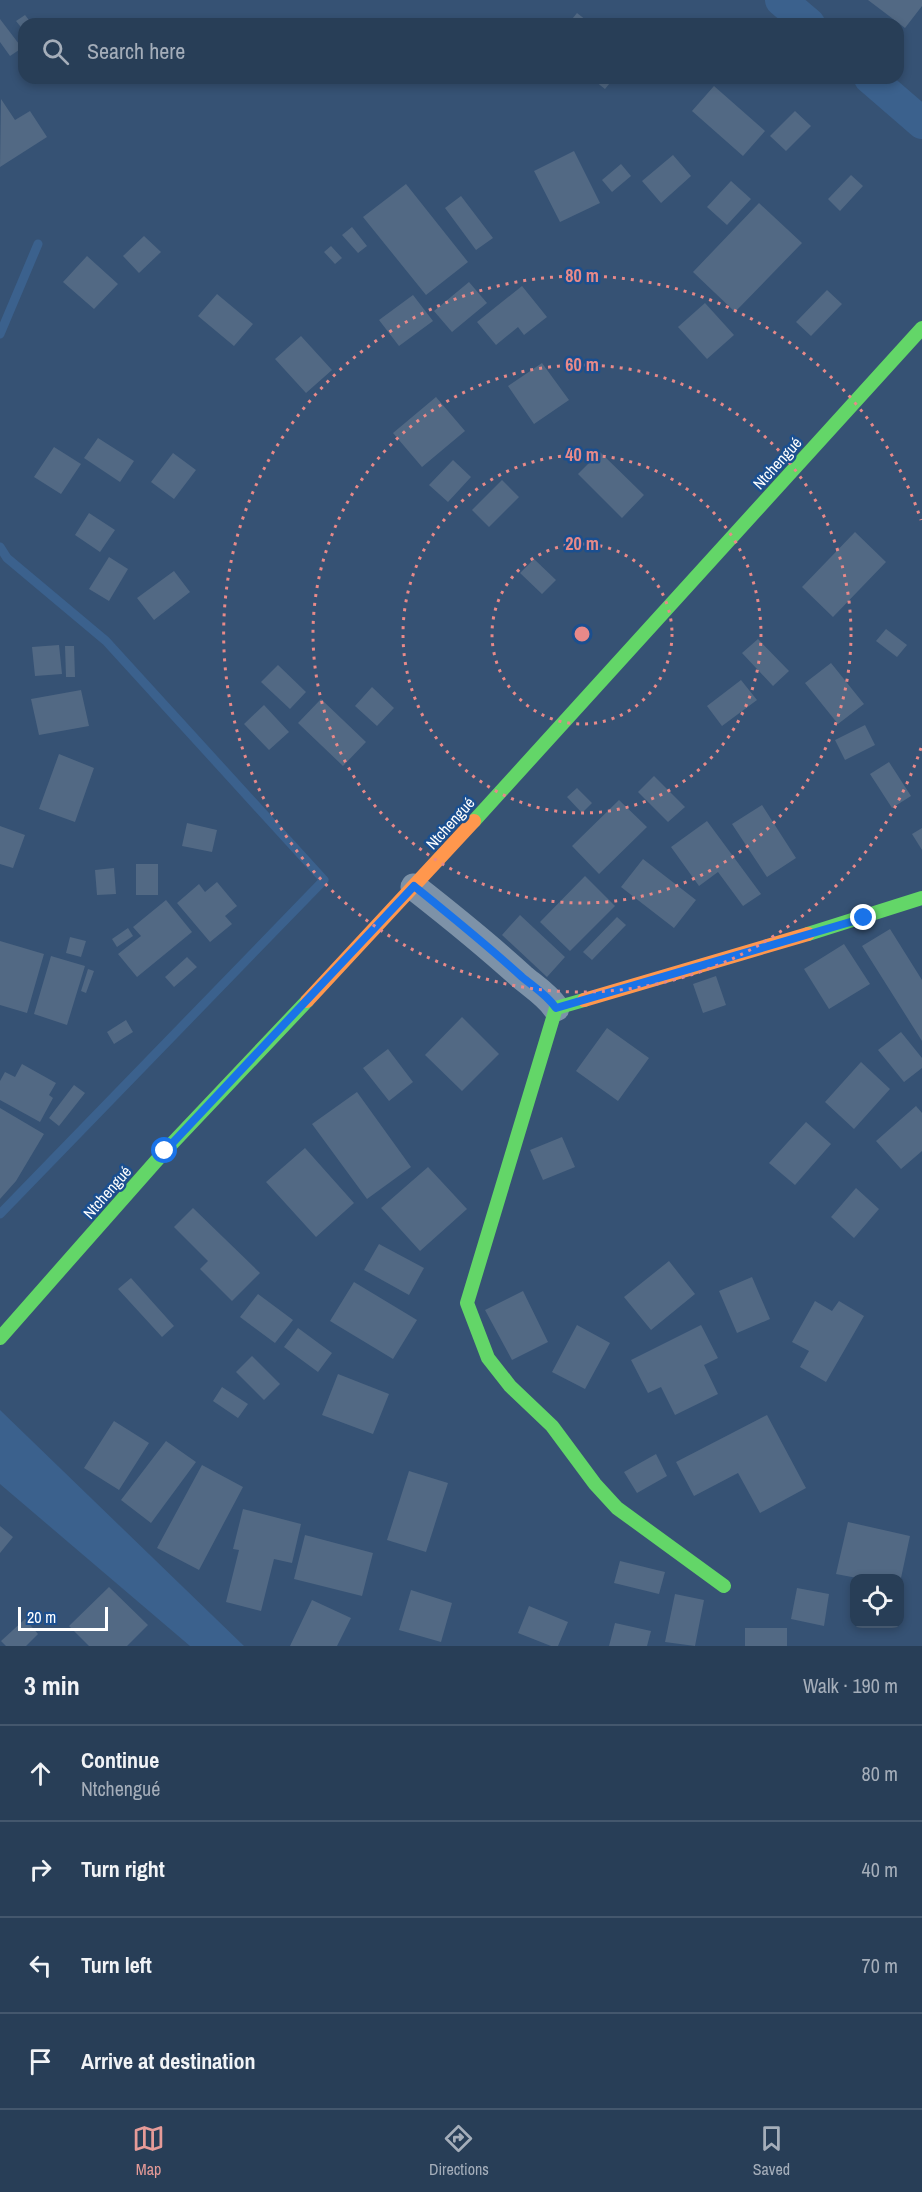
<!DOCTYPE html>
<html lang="en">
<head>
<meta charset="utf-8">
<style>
  body { margin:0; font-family:"Archivo Narrow",sans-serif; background:#30455d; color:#f1f3f6 }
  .controls { position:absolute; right:18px; bottom:18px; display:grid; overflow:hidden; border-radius:12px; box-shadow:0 3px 9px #0003 }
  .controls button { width:54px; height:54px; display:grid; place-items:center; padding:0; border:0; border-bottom:2px solid #44576d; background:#283e57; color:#f1f3f6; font:30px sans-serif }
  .scale { position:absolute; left:18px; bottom:15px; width:90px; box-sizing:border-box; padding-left:6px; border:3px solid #fff; border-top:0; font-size:16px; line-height:21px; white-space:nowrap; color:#fff; -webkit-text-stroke:4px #1b4f8f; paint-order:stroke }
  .stop { position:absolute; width:18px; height:18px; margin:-14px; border:4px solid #1a73e8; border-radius:50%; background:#fff }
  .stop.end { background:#1a73e8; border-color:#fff; box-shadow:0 2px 6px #0008 }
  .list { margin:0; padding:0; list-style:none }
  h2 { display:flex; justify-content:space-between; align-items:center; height:78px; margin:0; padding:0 24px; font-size:26px }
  h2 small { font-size:20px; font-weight:400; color:#a5aeba }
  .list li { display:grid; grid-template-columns:39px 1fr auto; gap:18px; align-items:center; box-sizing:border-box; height:96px; padding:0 24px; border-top:2px solid #44576d }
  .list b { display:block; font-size:22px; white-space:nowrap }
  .list p { margin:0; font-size:20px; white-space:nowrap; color:#a5aeba }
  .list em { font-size:20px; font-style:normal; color:#a5aeba }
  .icon { flex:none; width:33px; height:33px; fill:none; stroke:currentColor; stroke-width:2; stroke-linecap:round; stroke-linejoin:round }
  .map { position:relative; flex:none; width:922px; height:1646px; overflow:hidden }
  .search { position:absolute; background:#283e57; box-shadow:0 3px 9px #0003; left:18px; right:18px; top:18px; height:66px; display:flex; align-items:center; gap:15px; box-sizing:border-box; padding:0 21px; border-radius:18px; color:#a5aeba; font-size:22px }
  .sheet { height:462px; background:#283e57 }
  nav { display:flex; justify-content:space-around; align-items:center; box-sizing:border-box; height:84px; border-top:2px solid #44576d; background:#283e57; font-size:16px; color:#a5aeba }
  nav a { display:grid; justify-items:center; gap:3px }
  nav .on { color:#e69b98 }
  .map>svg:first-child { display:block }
</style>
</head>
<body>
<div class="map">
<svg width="922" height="1646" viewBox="0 0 922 1646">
  <rect width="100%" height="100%" fill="#365274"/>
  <!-- water -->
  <path fill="#3b618d" d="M0 1410 244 1646H190L0 1484Z"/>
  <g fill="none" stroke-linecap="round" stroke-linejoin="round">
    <!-- stream -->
    <path stroke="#3b618d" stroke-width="9" d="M0 334 38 244
      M0 547 7 558 106 641 324 880 0 1214"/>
    <!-- canal -->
    <path stroke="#3b618d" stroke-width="32" d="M781 0 809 24
      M870 78 922 123"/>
  </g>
  <!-- building -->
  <path fill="#526984" d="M868 0H922V6L905 28Z
    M577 13 591 24H568Z
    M25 15 32 24H24V31L16 21Z
    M0 19 22 48 10 56 0 42Z
    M591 78H614L605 89Z
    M714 86 765 131 743 156 692 111Z
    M1 99 15 120 30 111 47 137 0 167Z
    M795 111 811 126 786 151 770 136Z
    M574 151 600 203 560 222 534 171Z
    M673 155 691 176 661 203 642 181Z
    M621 164 631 176 612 192 602 180Z
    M851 175 863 186 840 211 828 199Z
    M731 181 751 199 727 225 707 207Z
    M406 184 468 262 426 295 363 217Z
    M461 196 493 238 476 250 445 208Z
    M759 203 802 243 735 312 693 272Z
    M352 227 367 246 358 253 342 235Z
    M144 236 161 252 139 273 123 256Z
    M331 246 342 258 335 264 324 252Z
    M87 256 118 284 94 309 63 282Z
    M469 282 487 303 452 332 434 311Z
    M522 286 547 317 524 335 518 327 496 345 477 322Z
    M827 290 842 304 811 336 796 322Z
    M217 294 253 324 234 346 198 316Z
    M413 295 433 321 399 346 379 320Z
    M705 303 734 335 707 359 678 327Z
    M301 336 332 370 306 393 275 359Z
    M542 363 569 400 534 424 508 386Z
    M436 397 465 431 422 467 393 433Z
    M98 438 134 461 120 482 84 458Z
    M54 447 81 464 61 494 34 477Z
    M600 452 644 495 622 518 578 474Z
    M173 453 196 470 174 499 151 482Z
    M453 460 471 477 448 502 429 485Z
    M502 480 519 497 489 527 472 510Z
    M89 513 115 530 100 552 75 535Z
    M855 532 886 562 833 617 802 587Z
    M109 557 128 569 109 601 89 589Z
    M534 559 556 580 542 594 520 573Z
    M174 571 190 592 154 620 137 598Z
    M886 629 907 645 897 657 876 641Z
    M758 639 789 671 773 686 742 653Z
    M59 645 62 674 35 676 32 647Z
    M65 646H74L75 677H66Z
    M831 663 864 704 838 724 805 683Z
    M278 665 306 692 290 709 261 682Z
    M741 680 757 700 722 726 707 706Z
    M372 687 394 708 377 726 355 706Z
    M81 690 89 726 39 735 31 699Z
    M321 699 366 742 343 766 298 723Z
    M264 705 289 732 269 750 244 724Z
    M865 725 875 745 845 760 835 740Z
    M59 754 94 768 75 822 39 809Z
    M889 762 911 796 892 808 870 774Z
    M654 776 685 807 668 822 638 792Z
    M577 788 592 803 582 813 567 797Z
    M619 800 647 827 599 874 572 846Z
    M762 805 796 858 767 877 732 824Z
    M707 821 761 894 743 906 718 872 699 886 671 847Z
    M187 823 217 830 212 852 182 846Z
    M0 826 25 835 13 868 0 864Z
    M922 828V850L912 834Z
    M643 859 696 900 674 928 621 887Z
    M136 864H158V895H136Z
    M114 868 116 894 97 895 95 870Z
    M585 876 615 906 570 951 540 922Z
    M217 882 237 906 225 916 232 924 210 942 177 903 199 884 205 892Z
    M166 900 192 932 137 977 118 954 141 936 133 927Z
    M520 915 565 957 547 977 502 935Z
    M617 917 626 925 592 960 583 952Z
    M128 928 133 936 117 947 112 939Z
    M890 929 922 980V1041L862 946Z
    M70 937 86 941 81 957 66 953Z
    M0 941 44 954 27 1013 0 1005Z
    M844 944 870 984 829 1009 804 969Z
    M51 956 85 966 67 1025 34 1014Z
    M187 957 197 967 174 987 165 977Z
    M88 969 94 971 86 993 81 991Z
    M716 976 726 1005 703 1013 693 984Z
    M462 1017 499 1054 462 1091 425 1055Z
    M126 1020 133 1032 114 1044 107 1032Z
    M607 1028 649 1058 618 1101 576 1071Z
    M901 1032 922 1058V1068L904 1082 878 1050Z
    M388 1049 413 1082 389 1101 363 1068Z
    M861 1062 890 1089 854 1129 825 1102Z
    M22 1064 56 1083 49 1095 53 1098 40 1122 0 1100V1081L5 1072 15 1077Z
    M74 1085 85 1093 59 1126 49 1118Z
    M357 1092 411 1167 367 1199 312 1124Z
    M916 1106 922 1113V1151L901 1169 876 1141Z
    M0 1108 44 1134 16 1181 0 1199Z
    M806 1122 831 1144 795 1185 769 1163Z
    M562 1137 575 1167 543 1180 530 1150Z
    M305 1148 354 1203 316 1237 266 1182Z
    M428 1167 467 1209 420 1251 381 1208Z
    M856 1188 879 1209 854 1238 831 1217Z
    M193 1208 260 1273 232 1301 200 1269 208 1261 174 1227Z
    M379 1244 424 1268 409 1295 364 1270Z
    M669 1261 695 1294 651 1330 624 1297Z
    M752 1277 770 1319 737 1333 719 1291Z
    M131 1278 174 1326 162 1337 118 1289Z
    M354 1282 417 1320 393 1359 330 1321Z
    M523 1291 548 1342 512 1360 485 1310Z
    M258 1294 293 1320 275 1343 240 1317Z
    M815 1301 832 1311 839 1301 864 1316 826 1382 800 1367 809 1351 792 1342Z
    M577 1325 610 1343 585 1389 552 1372Z
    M701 1325 718 1358 704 1365 718 1394 675 1415 661 1387 648 1393 631 1360Z
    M298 1328 332 1353 318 1372 284 1347Z
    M252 1356 280 1384 264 1400 236 1372Z
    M338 1374 389 1394 373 1434 322 1415Z
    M222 1387 248 1404 238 1418 213 1401Z
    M767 1415 806 1488 760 1513 738 1473 694 1496 676 1462Z
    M114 1421 149 1443 119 1490 84 1468Z
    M166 1441 196 1462 151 1523 121 1500Z
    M656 1454 667 1476 637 1493 624 1472Z
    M202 1465 243 1487 199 1570 157 1548Z
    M409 1471 448 1483 426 1552 387 1540Z
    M243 1509 301 1524 292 1563 274 1559 261 1611 226 1602 239 1550 233 1549Z
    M848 1522 910 1536 901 1578H857L836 1574Z
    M0 1526 13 1537 0 1553Z
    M305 1535 373 1553 362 1596 294 1579Z
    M620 1561 665 1572 659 1594 614 1583Z
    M109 1587 148 1625 127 1646H89L69 1626Z
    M797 1588 829 1594 824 1626 791 1619Z
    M411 1590 452 1603 441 1642 399 1630Z
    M675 1594 704 1600 695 1646 665 1642Z
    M312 1600 351 1618 337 1646H290Z
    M529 1606 568 1622 558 1646H551L518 1633Z
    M25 1619 38 1634 26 1646H6L1 1641Z
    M615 1623 651 1631 647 1646H609Z
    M745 1628H787V1646H745Z"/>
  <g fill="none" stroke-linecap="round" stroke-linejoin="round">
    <!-- street -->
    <path stroke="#7d92a8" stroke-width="27" d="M414 887C451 916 487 945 522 977 534 987 547 995 556 1008"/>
    <!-- fast -->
    <path stroke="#63d668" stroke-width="14" d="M474 821 922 328
      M808 934 922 898
      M584 1000 556 1008 467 1303 488 1358 510 1386 552 1426 595 1484 617 1508 724 1586
      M0 1338 165 1151 307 1001"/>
    <!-- slow -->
    <path stroke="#ff974d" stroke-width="14" d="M584 1000 808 934
      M307 1001 474 821"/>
  </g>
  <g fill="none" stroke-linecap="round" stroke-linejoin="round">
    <!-- route -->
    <path stroke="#1a73e8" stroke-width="8" d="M165 1151 414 886C451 916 487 945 522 977 534 987 547 995 556 1008L864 918"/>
  </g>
  <!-- distance rings -->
  <g fill="none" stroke="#e88989" stroke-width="3" stroke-dasharray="3 6">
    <circle cx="582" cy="634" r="90"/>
    <circle cx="582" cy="634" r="179"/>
    <circle cx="582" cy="634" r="269"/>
    <path d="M921 748A358 358 0 1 1 921 520"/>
  </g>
  <g text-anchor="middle" stroke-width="5" stroke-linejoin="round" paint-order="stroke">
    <!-- street labels -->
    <g font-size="16" fill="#fff" stroke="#1b4f8f">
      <text transform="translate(777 463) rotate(-48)" y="6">Ntchengué</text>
      <text transform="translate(450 823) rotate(-48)" y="6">Ntchengué</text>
      <text transform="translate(107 1192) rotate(-49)" y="6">Ntchengué</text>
    </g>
  </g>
  <circle cx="582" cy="634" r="9" fill="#e88989" stroke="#1b4f8f" stroke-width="3"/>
  <g font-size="18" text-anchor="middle" font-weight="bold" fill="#e88989" stroke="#1b4f8f" stroke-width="5" stroke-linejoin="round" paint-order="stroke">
    <text x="582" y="282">80 m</text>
    <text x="582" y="371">60 m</text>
    <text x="582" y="461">40 m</text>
    <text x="582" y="550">20 m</text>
  </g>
</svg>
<div class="controls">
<button><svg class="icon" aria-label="locate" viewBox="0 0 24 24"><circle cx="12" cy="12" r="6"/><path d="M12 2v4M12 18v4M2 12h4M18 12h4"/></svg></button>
</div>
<div class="scale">20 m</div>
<div class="stop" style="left:165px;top:1151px"></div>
<div class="stop end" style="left:864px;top:918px"></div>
<div class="search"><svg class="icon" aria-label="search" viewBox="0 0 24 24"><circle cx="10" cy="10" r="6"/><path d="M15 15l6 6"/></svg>Search here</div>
</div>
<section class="sheet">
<h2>3 min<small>Walk · 190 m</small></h2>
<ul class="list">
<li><svg class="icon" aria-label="ahead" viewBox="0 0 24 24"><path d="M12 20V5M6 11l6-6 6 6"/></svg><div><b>Continue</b><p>Ntchengué</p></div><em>80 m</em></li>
<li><svg class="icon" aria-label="right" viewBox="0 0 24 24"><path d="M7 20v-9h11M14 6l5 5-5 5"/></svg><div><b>Turn right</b></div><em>40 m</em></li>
<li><svg class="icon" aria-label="left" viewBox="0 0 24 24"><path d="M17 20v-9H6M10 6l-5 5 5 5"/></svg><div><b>Turn left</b></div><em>70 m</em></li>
<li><svg class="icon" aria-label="arrive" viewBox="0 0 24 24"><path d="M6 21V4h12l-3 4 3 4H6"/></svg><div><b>Arrive at destination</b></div></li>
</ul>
</section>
<nav>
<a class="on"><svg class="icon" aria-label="map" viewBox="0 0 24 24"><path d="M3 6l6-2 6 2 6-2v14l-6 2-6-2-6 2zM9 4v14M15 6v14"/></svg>Map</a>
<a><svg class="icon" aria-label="directions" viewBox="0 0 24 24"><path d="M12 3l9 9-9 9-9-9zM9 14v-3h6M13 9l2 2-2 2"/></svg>Directions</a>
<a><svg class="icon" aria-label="saved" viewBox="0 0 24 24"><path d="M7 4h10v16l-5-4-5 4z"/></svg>Saved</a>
</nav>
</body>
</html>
